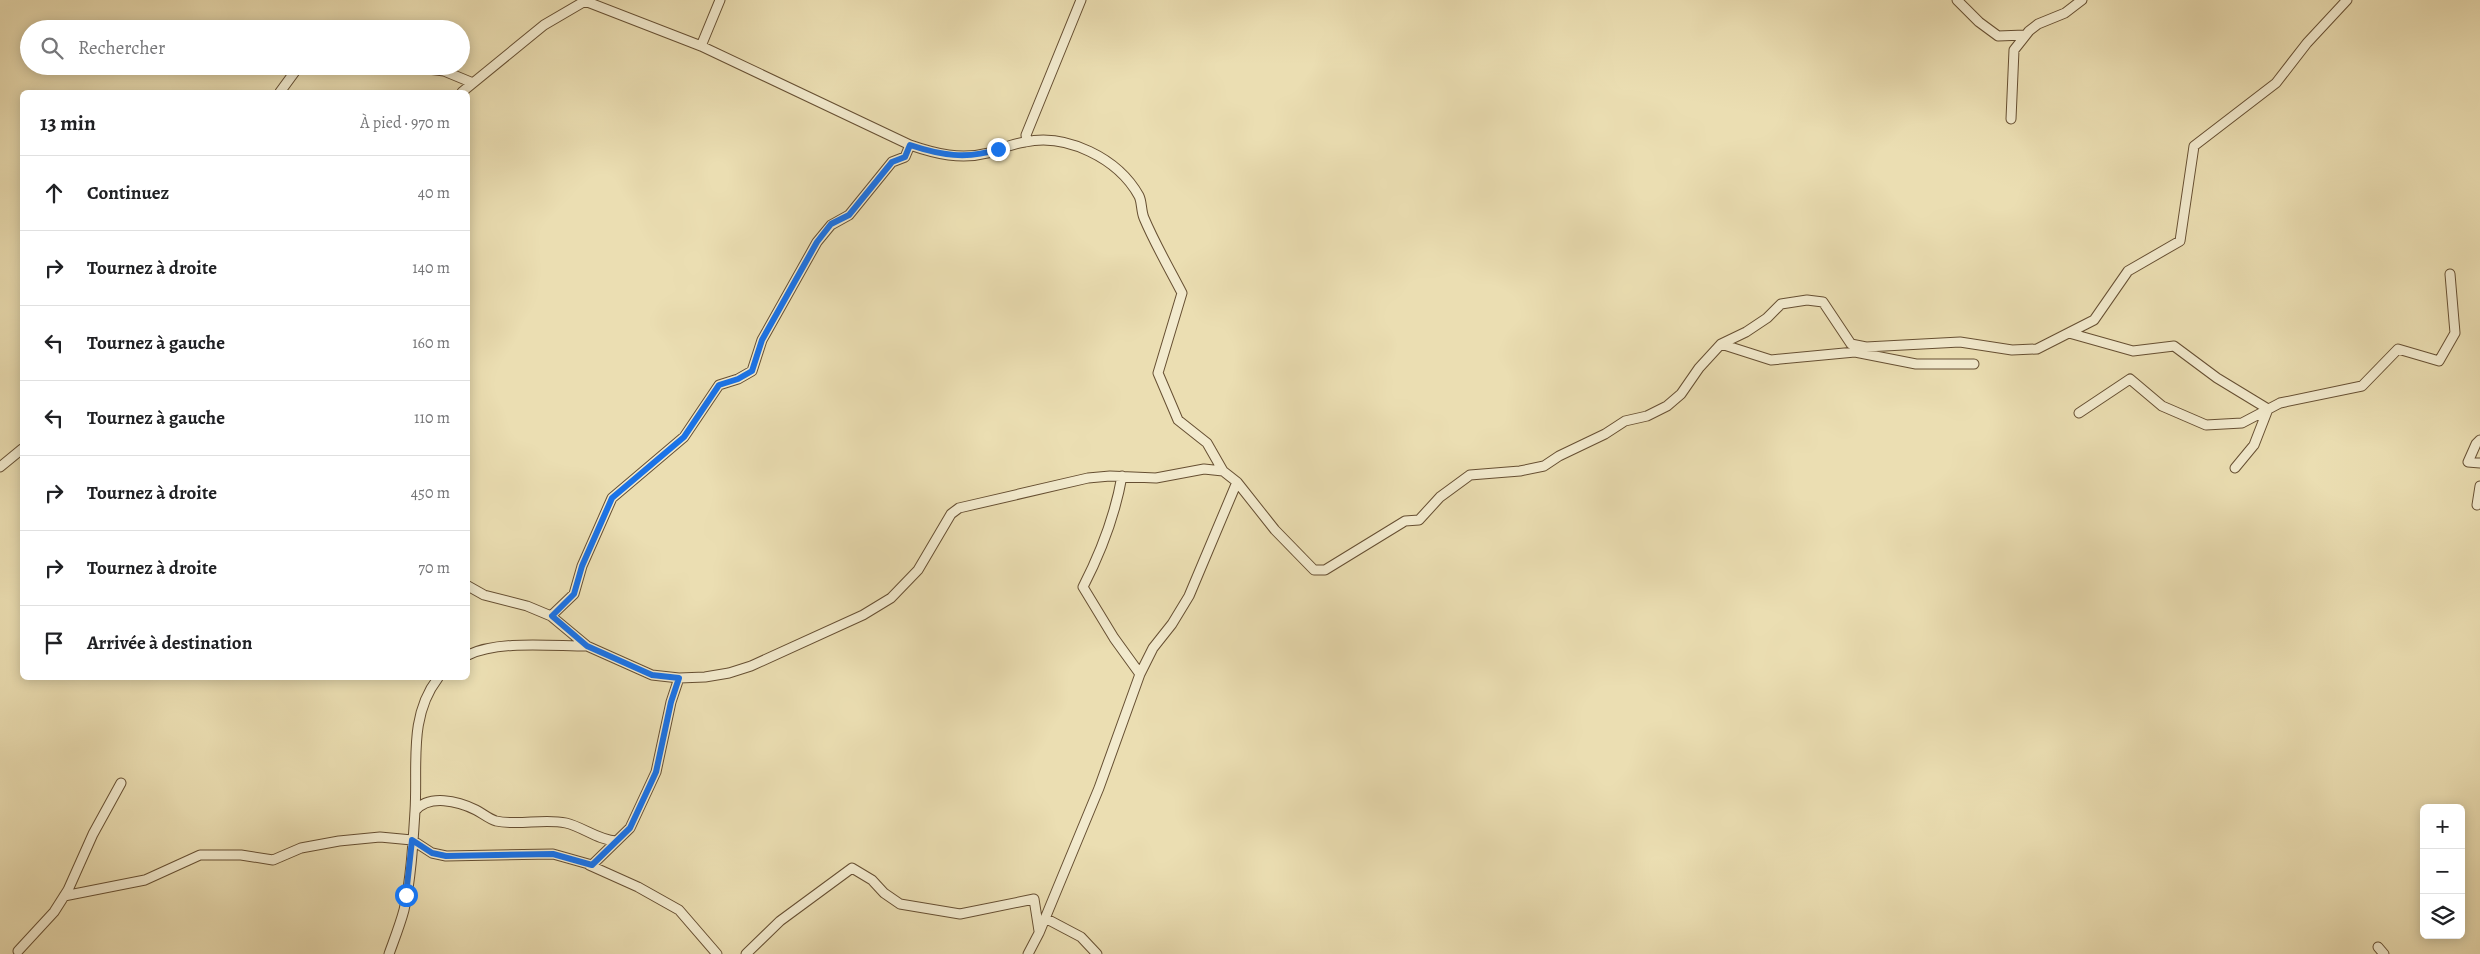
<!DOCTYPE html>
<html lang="fr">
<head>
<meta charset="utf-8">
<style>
  body { margin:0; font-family:Alegreya,serif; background:#f2f2f2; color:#202124 }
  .controls { position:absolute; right:15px; bottom:15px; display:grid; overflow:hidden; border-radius:8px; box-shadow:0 2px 12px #0003 }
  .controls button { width:45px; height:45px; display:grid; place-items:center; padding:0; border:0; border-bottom:1px solid #e0e0e0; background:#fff; color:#202124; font:25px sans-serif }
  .stop { position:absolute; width:15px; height:15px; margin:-11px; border:4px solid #1a73e8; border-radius:50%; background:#fff }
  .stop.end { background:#1a73e8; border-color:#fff; box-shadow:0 1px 5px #0008 }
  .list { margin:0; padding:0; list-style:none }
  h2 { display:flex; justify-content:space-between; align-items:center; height:65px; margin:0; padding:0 20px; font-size:21px }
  h2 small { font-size:16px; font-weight:400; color:#757577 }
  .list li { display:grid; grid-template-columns:32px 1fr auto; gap:15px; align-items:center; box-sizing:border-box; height:75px; padding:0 20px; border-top:1px solid #e0e0e0 }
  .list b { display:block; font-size:19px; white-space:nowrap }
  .list em { font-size:16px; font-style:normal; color:#757577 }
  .icon { flex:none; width:28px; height:28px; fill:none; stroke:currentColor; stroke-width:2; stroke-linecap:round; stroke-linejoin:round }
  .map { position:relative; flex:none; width:2480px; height:954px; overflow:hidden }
  .search { position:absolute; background:#fff; box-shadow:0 2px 12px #0003; left:20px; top:20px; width:450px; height:55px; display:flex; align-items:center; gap:12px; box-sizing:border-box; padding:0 18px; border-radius:28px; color:#757577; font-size:19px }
  .panel { position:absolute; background:#fff; box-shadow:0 2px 12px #0003; left:20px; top:90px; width:450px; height:590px; border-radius:8px }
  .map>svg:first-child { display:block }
</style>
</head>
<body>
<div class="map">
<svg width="2480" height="954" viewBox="0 0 2480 954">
  <rect width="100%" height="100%" fill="#ebdeb2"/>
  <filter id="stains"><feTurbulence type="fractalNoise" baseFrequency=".004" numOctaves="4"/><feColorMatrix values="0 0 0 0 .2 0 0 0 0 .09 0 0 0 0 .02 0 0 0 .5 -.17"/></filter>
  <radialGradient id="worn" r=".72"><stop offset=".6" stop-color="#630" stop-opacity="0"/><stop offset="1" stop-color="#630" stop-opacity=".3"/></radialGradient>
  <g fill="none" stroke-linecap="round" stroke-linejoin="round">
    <!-- minor casing -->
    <g stroke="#664f32" stroke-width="11">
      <path id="minor" d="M1957 0 1979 22 1998 36 2025 35
        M701 46 720 0
        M404 66 444 71 473 83
        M280 92 299 66
        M462 92 544 25 585 1 701 46 910 145C936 154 961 160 988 153 1000 149 1012 144 1025 142 1066 133 1118 158 1139 196 1142 202 1141 211 1144 218 1155 244 1169 268 1182 293L1158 373 1178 420 1207 443 1223 471 1237 482 1275 530 1314 570H1325L1405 521 1419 520 1440 497 1470 475 1520 471 1544 466 1559 456 1605 434 1625 421 1647 416 1667 406 1681 394 1699 368 1721 344 1746 332 1767 318 1781 304 1807 300 1823 302 1851 344 1866 347 1960 342 2012 350 2037 349 2094 320 2128 271 2180 241 2194 146 2276 83 2307 43 2347 0
        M2011 119 2014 50 2029 31 2038 24 2065 13 2082 0
        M1027 141 1026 135 1081 0
        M2069 333 2133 351 2174 346 2217 378 2268 409 2254 445 2235 468
        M1721 344 1771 360 1855 352 1916 364H1974
        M2079 413 2130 379 2162 406 2206 425 2242 423 2280 403 2362 386 2398 349 2439 361 2455 333 2450 274
        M2480 440 2476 444 2468 462 2480 463
        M0 467 22 449
        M1122 476C1115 516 1102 550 1083 587L1114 638 1140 674
        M2477 505 2480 486
        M468 586 484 595 527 606 551 616 587 646 652 675 679 678 705 677 729 673 751 666 863 615 891 598 918 570 951 514 959 508 1088 478 1110 476 1156 478 1204 469 1223 471
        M551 616 574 594 582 566 612 498 684 437 719 385 738 379 752 371 762 340 817 242 831 225 849 215 892 162 905 157 910 145
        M468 655C499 640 552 646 587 646
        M415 811C429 794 458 801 476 810 482 813 489 819 496 821 519 826 543 818 566 823 583 827 598 840 616 841
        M589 865 638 887 679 910 717 954
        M64 896 145 880 200 855H241L273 860 301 848 339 841 380 837 412 840 432 853 446 856 553 854 592 865 630 828 656 772 671 702 679 678
        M1045 918 1081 937 1097 954
        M2378 947 2384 954
        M18 951 54 912 68 890 93 834 121 783
        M389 954C394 940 400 925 404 910 411 879 413 843 415 811 418 765 408 717 438 678
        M746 954 780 921 852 868 872 880 884 893 900 904 960 914 1034 899 1039 931
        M1028 954 1039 933 1099 788 1140 674 1153 648 1172 624 1189 596 1237 482"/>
    </g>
    <!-- minor -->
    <use href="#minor" stroke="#f2eacd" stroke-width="9"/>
  </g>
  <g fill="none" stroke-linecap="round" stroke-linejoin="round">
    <!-- route -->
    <path stroke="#1a73e8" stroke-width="6" d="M406 895 412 840 432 853 446 856 553 854 592 865 630 828 656 772 671 702 679 678 652 675 587 646 552 616 574 594 582 566 612 498 684 437 719 385 738 379 752 371 762 340 817 242 831 224 849 215 892 162 905 157 910 145C940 155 967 160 998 149"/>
  </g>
  <rect width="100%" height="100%" filter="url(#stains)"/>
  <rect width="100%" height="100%" fill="url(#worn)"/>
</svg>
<div class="controls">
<button>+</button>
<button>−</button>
<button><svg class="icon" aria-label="layers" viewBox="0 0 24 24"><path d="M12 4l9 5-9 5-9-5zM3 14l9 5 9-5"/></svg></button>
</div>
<div class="stop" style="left:406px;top:895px"></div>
<div class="stop end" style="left:998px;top:149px"></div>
<div class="search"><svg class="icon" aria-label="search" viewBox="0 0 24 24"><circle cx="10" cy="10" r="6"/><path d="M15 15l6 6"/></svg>Rechercher</div>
<section class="panel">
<h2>13 min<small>À pied · 970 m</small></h2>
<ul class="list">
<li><svg class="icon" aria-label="ahead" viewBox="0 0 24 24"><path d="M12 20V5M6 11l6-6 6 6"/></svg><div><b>Continuez</b></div><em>40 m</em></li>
<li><svg class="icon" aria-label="right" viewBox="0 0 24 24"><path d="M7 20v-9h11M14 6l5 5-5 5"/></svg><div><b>Tournez à droite</b></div><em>140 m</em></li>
<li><svg class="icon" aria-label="left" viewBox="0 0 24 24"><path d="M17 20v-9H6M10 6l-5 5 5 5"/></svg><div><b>Tournez à gauche</b></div><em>160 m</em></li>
<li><svg class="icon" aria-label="left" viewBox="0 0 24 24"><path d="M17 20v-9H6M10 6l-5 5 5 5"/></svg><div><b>Tournez à gauche</b></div><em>110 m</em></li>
<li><svg class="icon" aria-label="right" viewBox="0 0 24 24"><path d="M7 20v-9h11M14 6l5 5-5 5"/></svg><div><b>Tournez à droite</b></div><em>450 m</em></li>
<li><svg class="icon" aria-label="right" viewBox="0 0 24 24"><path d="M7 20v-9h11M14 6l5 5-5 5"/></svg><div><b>Tournez à droite</b></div><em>70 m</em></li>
<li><svg class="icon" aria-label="arrive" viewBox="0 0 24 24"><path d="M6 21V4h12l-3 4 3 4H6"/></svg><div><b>Arrivée à destination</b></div></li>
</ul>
</section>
</div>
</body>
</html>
